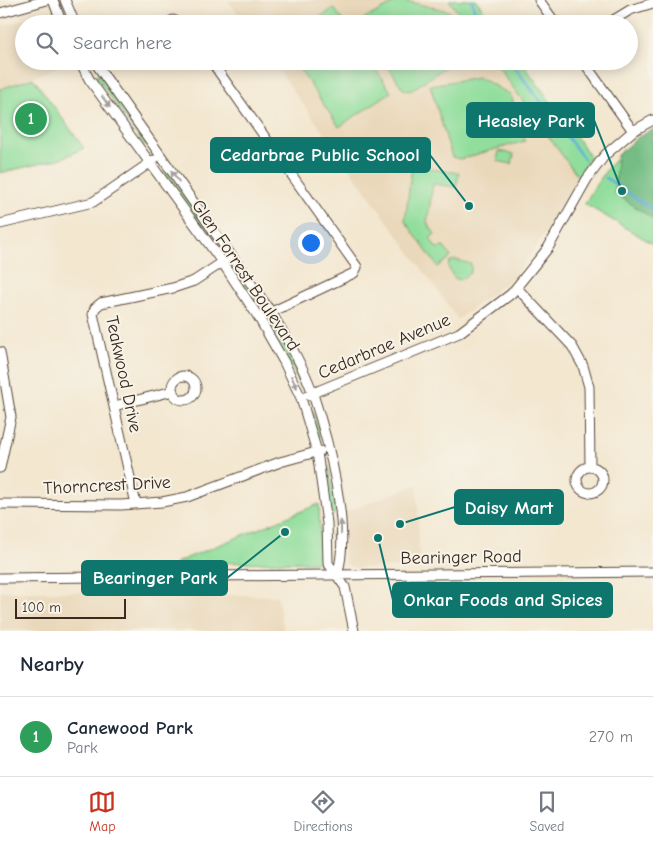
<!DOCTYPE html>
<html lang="en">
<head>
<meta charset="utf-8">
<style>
  body { margin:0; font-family:"Comic Neue",sans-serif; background:#f6f6f7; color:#1f2937 }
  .scale { position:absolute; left:15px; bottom:12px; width:111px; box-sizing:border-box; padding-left:5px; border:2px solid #3b2a1e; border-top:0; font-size:14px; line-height:18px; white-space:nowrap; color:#3b2a1e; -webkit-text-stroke:4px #f7f3e8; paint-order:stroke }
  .you { position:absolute; left:310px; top:242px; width:18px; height:18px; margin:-12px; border:4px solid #fff; border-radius:50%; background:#1a73e8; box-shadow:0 0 0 8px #1a73e833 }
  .badge { display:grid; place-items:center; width:32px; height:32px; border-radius:50%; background:#c8321e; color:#fff; font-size:16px; font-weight:700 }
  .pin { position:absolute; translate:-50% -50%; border:2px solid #fff; box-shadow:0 1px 5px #0006 }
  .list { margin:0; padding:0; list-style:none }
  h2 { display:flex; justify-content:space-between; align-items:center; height:65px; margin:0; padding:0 20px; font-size:21px }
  h2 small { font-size:16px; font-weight:400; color:#747a83 }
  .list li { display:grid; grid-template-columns:32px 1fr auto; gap:15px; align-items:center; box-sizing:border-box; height:80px; padding:0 20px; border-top:1px solid #e0e1e3 }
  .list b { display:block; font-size:19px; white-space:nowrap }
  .list p { margin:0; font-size:16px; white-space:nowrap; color:#747a83 }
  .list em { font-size:16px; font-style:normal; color:#747a83 }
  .icon { flex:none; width:28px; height:28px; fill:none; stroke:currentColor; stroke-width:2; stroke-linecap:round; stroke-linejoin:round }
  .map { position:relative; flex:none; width:653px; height:631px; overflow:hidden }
  .search { position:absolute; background:#fff; box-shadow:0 2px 12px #0003; left:15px; right:15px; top:15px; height:55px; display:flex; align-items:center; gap:12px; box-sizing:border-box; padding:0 18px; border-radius:28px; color:#747a83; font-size:19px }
  .sheet { height:145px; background:#fff }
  nav { display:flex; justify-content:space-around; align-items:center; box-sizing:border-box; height:70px; border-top:1px solid #e0e1e3; background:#fff; font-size:14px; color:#747a83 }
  nav a { display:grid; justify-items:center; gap:2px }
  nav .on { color:#c8321e }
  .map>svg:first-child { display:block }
</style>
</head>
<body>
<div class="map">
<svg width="653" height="631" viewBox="0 0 653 631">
  <rect width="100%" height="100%" fill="#f7f3e8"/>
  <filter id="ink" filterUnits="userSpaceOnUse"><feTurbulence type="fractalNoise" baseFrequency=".02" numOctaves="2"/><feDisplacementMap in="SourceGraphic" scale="10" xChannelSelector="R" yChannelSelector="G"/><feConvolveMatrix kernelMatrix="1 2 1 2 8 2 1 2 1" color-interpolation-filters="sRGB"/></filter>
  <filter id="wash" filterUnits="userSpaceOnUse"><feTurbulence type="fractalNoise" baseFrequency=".0096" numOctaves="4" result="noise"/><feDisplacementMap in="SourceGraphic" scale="20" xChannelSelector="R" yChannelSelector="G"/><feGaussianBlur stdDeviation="1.12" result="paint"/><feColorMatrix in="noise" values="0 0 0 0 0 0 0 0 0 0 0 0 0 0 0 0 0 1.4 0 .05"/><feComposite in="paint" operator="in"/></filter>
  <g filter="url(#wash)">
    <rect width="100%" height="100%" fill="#f3e7d0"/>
    <!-- built -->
    <path fill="#ead8ba" d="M228 0H449L466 24H245Z
      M47 12 52 24H24V61L70 63 0 89V27Z
      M272 61H494L578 177 544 235 515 276 458 319Z
      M417 484 420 567 354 568 348 565 344 561 343 513Z
      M0 591 277 596 284 631H0Z"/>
    <!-- green -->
    <path fill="#91de9c" stroke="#66845d" d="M400 0 449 11 456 24 358 22Z
      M449 0H476L494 24H466Z
      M334 8 345 24H310Z
      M294 61H370L391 92 339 127Z
      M384 61H454L410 91 403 89Z
      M494 61H521L590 156 578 177Z
      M99 73 148 144 147 145H144L96 76Z
      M479 77 511 95 525 141 460 159 452 157 430 85Z
      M33 78 84 148 63 158 0 173V89Z
      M653 129V244L585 204C602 172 621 148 653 129Z
      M499 151 514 154 512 164 497 161Z
      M412 166 459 173 456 187 433 184 427 223 435 234 430 238 436 248 444 247 451 257 438 267 405 221Z
      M164 169H166L218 244H214L164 174Z
      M456 260 471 264V272L460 280 454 278 448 267 450 261Z
      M235 267 260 299 258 302 254 300 234 272Z
      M272 324 276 325 302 377 299 382 271 327Z
      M312 410 321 434 318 438 309 414Z
      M326 465 329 467 336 512 332 516 324 468Z
      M319 504 321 562 175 563Z
      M334 531 337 533 338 559H333L332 533Z"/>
    <!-- forest -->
    <path fill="#74bd84" stroke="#587451" d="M653 129V219L615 193 617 155 637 138Z"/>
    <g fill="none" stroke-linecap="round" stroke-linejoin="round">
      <!-- stream -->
      <path stroke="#61acda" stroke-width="2.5" d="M472 0 476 18 481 24
        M510 61 584 159
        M606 178 653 210"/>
    </g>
  </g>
  <g filter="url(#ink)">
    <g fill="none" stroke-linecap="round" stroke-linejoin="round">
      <!-- minor casing -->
      <g stroke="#574639" stroke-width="11">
        <path id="minor" d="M53 0 62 24
          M65 0 75 24
          M539 0 556 24
          M0 13 47 0
          M166 24 173 20 182 24
          M607 24 630 10 653 3
          M80 61 89 79 222 262 259 318 284 362 301 398 317 452 327 523 328 563 345 587 354 631
          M94 61 271 312C286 338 303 365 313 394 328 440 352 529 337 575
          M211 61 357 267 354 273 259 318
          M583 61 633 131
          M0 224 93 202 154 160
          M517 288 572 346 583 366 589 387 590 467
          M0 352 11 417 0 468
          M172 388a12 12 0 1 1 24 0a12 12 0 1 1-24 0Z
          M308 395 459 333 511 294 548 248 587 179 605 155 633 131 653 120
          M114 406 173 391
          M577 480a13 13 0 1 1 26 0a13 13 0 1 1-26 0Z
          M0 504 121 505 162 502 187 497 280 462 320 451
          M136 504 93 314 95 308 101 303 173 288 194 281 226 260
          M0 578 653 572"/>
      </g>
      <!-- minor -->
      <use href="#minor" stroke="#fff" stroke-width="9"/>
    </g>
    <!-- one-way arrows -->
    <defs><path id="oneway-solid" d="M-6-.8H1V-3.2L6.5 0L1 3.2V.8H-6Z" transform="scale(1.25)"/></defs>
    <g fill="#a79f9a">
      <use href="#oneway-solid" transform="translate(106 102) rotate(54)"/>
      <use href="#oneway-solid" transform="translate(175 176) rotate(-125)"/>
      <use href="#oneway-solid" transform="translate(294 382) rotate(65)"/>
      <use href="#oneway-solid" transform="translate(341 527) rotate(-91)"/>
    </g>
  </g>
  <g text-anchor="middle" stroke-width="4" stroke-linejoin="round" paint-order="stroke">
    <!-- street labels -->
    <g font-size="18" fill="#3b2a1e" stroke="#f7f3e8">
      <text transform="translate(246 275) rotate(56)" y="6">Glen Forrest Boulevard</text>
      <text transform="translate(384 346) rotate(-23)" y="6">Cedarbrae Avenue</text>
      <text transform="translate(124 374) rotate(78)" y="6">Teakwood Drive</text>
      <text transform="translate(107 485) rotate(-3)" y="6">Thorncrest Drive</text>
      <text transform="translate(461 557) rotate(-1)" y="6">Bearinger Road</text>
    </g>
  </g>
  <!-- callouts -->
  <path fill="none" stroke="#0f766e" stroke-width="2" d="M622 191L594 120M469 206L430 155M400 524L455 507M285 532L227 578M378 538L393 600"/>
  <g fill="#0f766e" stroke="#f7f3e8" stroke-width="2">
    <circle cx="622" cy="191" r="5"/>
    <circle cx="469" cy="206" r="5"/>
    <circle cx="400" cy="524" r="5"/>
    <circle cx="285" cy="532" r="5"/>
    <circle cx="378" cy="538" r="5"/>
  </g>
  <g fill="#0f766e" stroke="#0f766e" stroke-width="2">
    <rect x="467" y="103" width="127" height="34" rx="5"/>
    <rect x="211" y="138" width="219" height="34" rx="5"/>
    <rect x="455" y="490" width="108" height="34" rx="5"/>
    <rect x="82" y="561" width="145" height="34" rx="5"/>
    <rect x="393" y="583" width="219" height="34" rx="5"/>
  </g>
  <g font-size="19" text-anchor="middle" font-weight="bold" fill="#fff">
    <text x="531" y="127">Heasley Park</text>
    <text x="320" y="161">Cedarbrae Public School</text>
    <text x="509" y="514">Daisy Mart</text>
    <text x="155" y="584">Bearinger Park</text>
    <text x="503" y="606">Onkar Foods and Spices</text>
  </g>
</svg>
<div class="scale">100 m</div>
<div class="you"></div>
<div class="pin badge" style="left:31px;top:119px;background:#2e9e5b">1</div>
<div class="search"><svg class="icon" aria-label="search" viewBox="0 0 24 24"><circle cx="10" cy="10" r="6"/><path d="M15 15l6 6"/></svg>Search here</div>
</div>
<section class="sheet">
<h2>Nearby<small></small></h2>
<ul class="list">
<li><span class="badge" style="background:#2e9e5b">1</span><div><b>Canewood Park</b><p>Park</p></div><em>270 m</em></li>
</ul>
</section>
<nav>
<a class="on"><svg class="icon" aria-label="map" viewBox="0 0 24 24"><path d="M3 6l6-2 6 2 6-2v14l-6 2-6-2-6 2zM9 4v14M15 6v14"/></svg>Map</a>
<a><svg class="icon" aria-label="directions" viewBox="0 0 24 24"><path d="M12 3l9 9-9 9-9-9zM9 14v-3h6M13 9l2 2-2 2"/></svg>Directions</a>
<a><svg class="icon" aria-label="saved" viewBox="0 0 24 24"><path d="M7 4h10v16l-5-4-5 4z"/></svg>Saved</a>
</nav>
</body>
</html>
